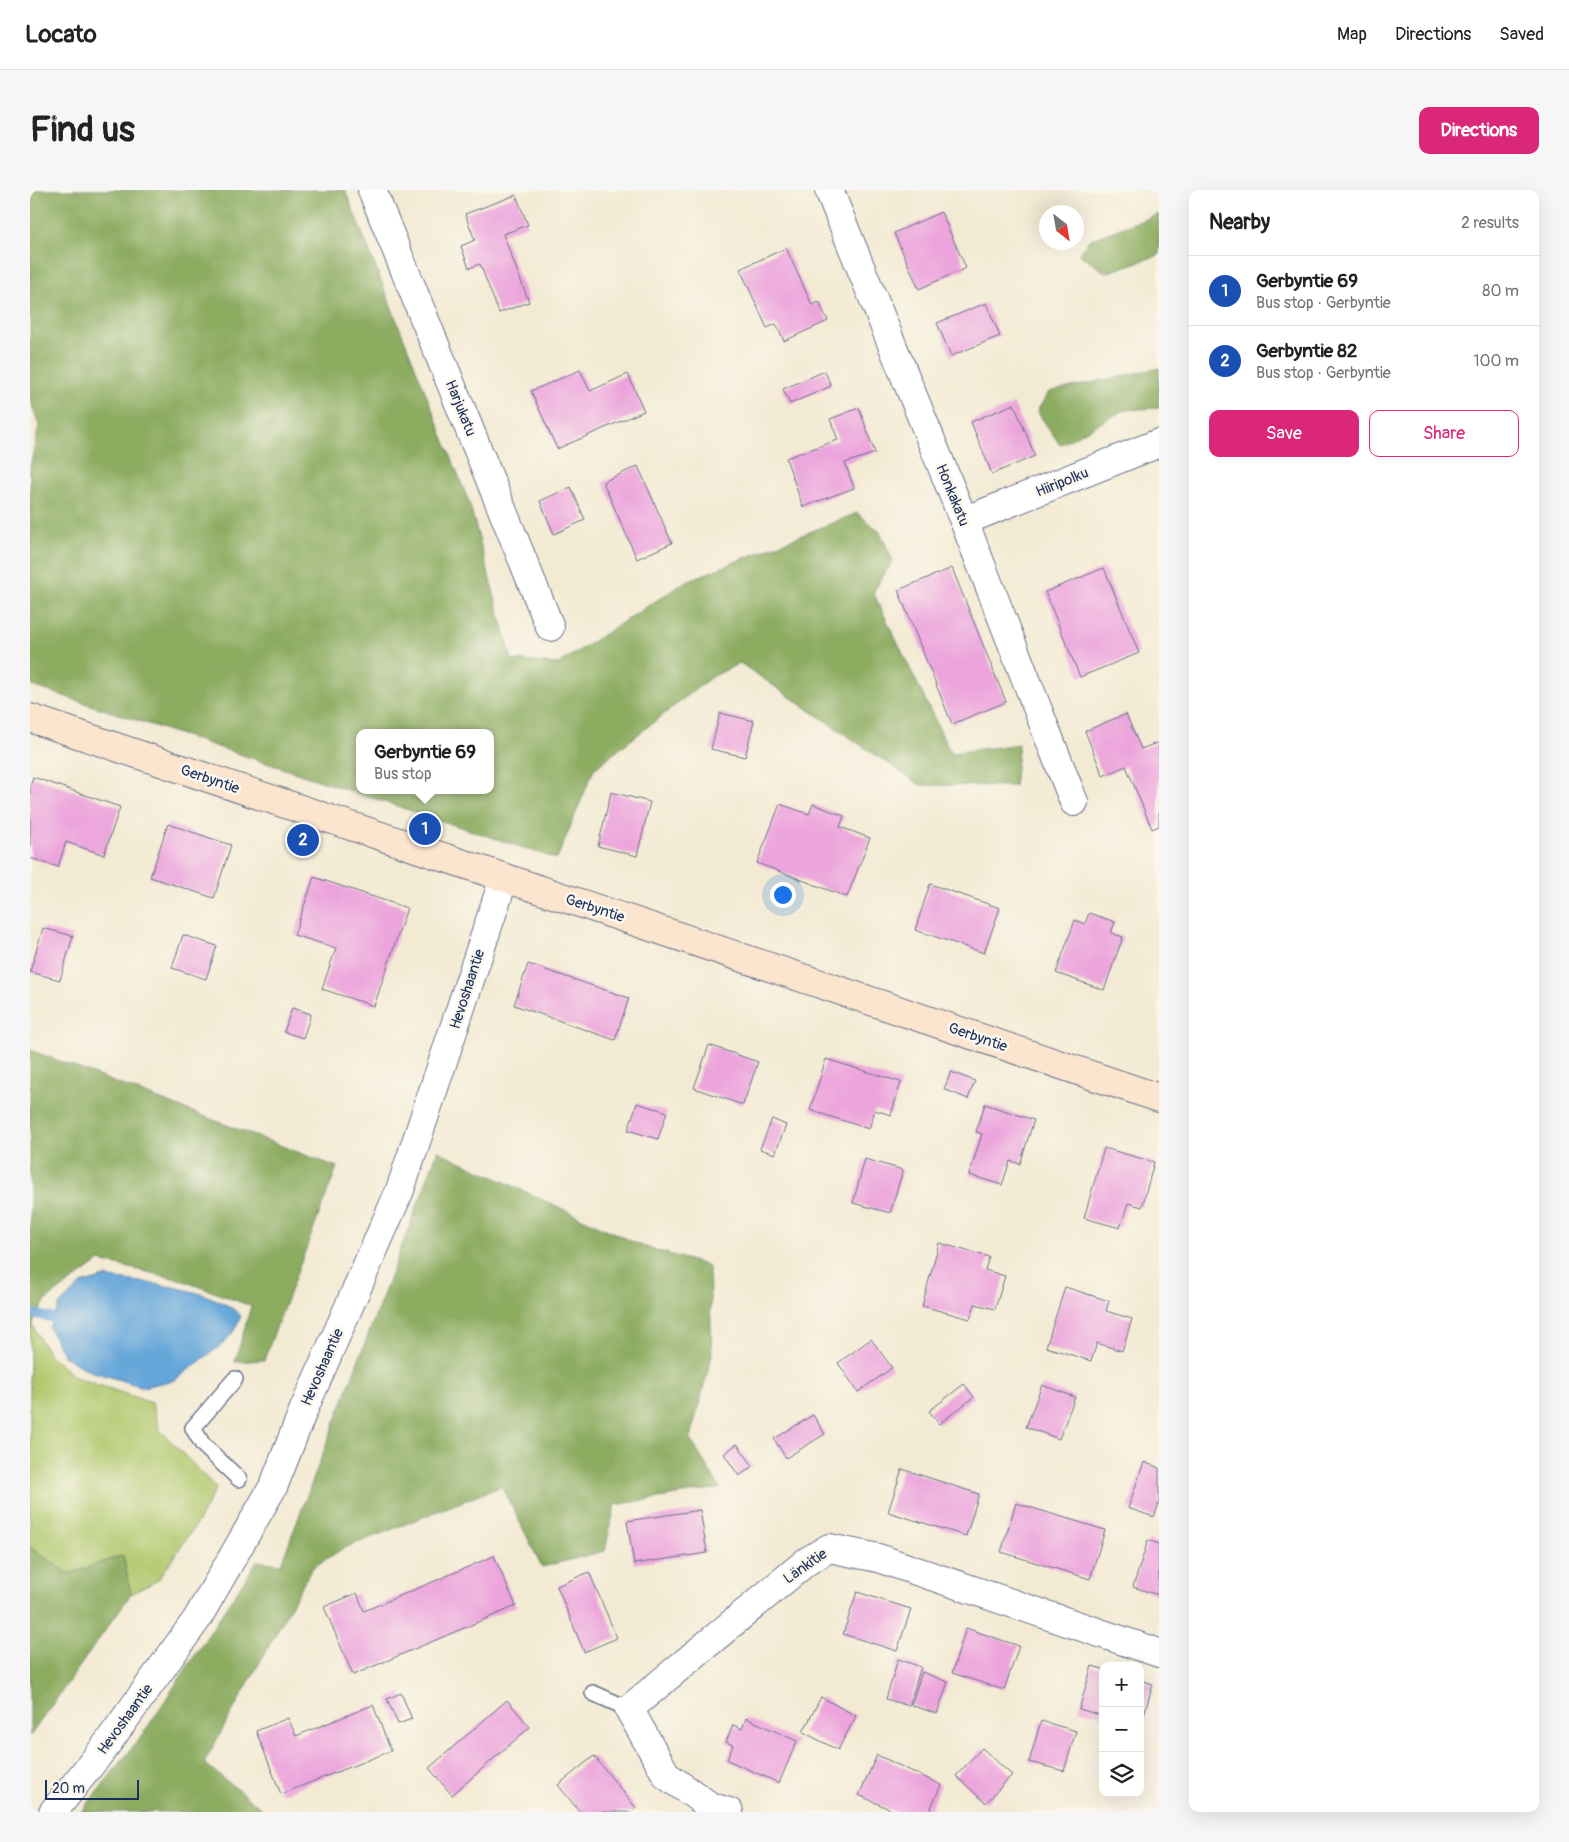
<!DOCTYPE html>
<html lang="en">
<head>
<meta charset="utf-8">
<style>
  body { margin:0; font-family:Pangolin,sans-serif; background:#f6f6f6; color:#222 }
  .controls { position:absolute; right:15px; bottom:15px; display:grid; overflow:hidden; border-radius:10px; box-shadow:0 5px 20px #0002 }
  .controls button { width:45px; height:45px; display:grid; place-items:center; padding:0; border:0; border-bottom:1px solid #e0e0e0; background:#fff; color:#222; font:25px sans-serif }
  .compass { position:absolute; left:1009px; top:15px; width:45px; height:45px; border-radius:50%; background:#fff; box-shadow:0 5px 20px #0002; rotate:149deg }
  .scale { position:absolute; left:15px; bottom:12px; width:94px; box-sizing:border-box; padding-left:5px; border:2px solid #1b2f5e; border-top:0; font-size:14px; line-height:18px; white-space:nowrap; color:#1b2f5e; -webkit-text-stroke:4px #fbf7ec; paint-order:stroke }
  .you { position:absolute; left:752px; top:704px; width:18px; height:18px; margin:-12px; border:4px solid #fff; border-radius:50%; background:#1a73e8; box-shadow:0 0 0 8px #1a73e833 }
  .badge { display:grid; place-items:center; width:32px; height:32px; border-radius:50%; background:#db2777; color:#fff; font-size:16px; font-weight:700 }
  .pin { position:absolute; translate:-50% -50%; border:2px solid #fff; box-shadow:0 1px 5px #0006 }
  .popup { position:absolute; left:326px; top:539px; width:138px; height:65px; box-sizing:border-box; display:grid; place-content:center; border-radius:10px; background:#fff; filter:drop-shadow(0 1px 4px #0005); font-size:16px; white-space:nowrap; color:#767676 }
  .popup b { font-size:19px; color:#222 }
  .popup::after { content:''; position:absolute; left:50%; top:100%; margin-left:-10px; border:10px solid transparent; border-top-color:#fff }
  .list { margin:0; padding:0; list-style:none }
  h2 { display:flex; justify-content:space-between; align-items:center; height:65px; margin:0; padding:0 20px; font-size:21px }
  h2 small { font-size:16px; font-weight:400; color:#767676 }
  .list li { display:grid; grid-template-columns:32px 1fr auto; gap:15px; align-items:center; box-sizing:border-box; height:70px; padding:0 20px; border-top:1px solid #e0e0e0 }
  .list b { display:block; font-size:19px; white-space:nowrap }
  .list p { margin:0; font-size:16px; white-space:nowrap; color:#767676 }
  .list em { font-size:16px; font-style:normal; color:#767676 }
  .actions { display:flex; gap:10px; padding:15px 20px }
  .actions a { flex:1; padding:11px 0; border:1px solid #db2777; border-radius:10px; text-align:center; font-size:18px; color:#db2777 }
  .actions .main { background:#db2777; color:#fff }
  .icon { flex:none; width:28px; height:28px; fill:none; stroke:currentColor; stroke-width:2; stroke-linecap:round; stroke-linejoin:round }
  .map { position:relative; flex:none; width:1129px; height:1622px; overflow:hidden; border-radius:10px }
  header { display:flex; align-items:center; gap:30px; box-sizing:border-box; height:70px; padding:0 25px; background:#fff; border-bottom:1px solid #e0e0e0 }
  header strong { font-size:24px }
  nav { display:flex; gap:28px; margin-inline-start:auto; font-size:18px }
  .intro { display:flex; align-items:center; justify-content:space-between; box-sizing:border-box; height:120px; padding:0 30px }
  h1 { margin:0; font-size:35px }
  .button { padding:12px 22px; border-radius:10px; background:#db2777; color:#fff; font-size:18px; font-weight:700 }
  main { display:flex; gap:30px; padding:0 30px }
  aside { flex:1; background:#fff; border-radius:10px; box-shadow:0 5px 20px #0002 }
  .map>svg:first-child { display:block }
</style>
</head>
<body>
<header>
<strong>Locato</strong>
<nav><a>Map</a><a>Directions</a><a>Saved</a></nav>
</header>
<div class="intro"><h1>Find us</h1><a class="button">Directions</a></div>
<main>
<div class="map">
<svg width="1129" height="1622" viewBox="0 0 1129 1622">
  <rect width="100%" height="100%" fill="#fbf7ec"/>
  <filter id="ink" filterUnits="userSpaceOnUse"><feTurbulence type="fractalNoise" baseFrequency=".02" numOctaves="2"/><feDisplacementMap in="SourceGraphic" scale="10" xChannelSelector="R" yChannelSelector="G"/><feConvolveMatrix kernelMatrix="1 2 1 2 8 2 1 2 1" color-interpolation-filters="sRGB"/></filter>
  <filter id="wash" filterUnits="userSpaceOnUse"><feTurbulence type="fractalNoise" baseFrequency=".0096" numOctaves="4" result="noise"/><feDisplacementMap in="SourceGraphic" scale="20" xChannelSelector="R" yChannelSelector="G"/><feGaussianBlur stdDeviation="1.12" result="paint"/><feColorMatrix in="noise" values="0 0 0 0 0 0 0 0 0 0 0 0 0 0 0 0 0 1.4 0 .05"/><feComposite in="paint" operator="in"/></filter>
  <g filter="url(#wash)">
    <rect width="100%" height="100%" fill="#f3ead3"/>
    <!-- green -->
    <path fill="#b1c86d" stroke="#667c66" d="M2 1135 20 1166 45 1187 122 1213 130 1240 186 1298 169 1330 128 1390 101 1404 93 1365 39 1384 0 1357V1139Z"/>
    <!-- forest -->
    <path fill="#8cac60" stroke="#546e5f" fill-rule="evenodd" d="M0 0H315L439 312 482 470 528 474 655 392 827 323 850 342 863 371 843 402 921 563 989 554 984 596 890 595 710 473 680 488 564 579 527 669 0 495V277L9 236 0 209ZM330 543H460V600H330Z
      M1129 24V65L1076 83 1049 64 1059 50Z
      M1129 178V218L1094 220 1030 255 1007 221 1019 202Z
      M0 860 307 977 234 1170 205 1172 221 1116 151 1090 70 1071 16 1110 0 1139Z
      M408 961 612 1056 679 1076 682 1165 660 1249 690 1298 585 1315 575 1361 512 1377 472 1296 312 1359 282 1378 174 1573 236 1622H51L113 1544 227 1371 251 1374Z
      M0 1357 39 1384 93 1365 101 1404 0 1546Z"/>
    <!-- water -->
    <path fill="#65a6d9" stroke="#406a9c" d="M75 1087C115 1094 182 1096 211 1126L204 1141 194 1153 145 1190 113 1197 57 1180 34 1166 19 1138 30 1114 51 1094Z"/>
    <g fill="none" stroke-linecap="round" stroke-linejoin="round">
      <!-- stream -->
      <path stroke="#65a6d9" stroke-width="9" d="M0 1123 23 1128"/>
    </g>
    <g id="blocks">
      <!-- building -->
      <path fill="#eca5dc" d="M486 5 498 35 473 44 499 112 469 123 450 74 439 78 431 56 445 50 435 24Z
        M911 22 936 78 889 99 864 43Z
        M756 58 782 115 789 112 798 131 754 151 746 134 737 138 710 79Z
        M956 113 970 146 921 166 907 133Z
        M550 180 560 201 598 184 614 221 527 259 501 201Z
        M795 181 801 196 760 214 753 199Z
        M984 214 1005 266 962 284 941 232Z
        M829 218 845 263 815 273 824 298 773 317 756 268 808 250 800 229Z
        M608 276 642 353 607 369 573 292Z
        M541 297 555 330 524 344 510 311Z
        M922 378 976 512 922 534 868 400Z
        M1074 378 1109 463 1050 487 1015 402Z
        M690 523 724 531 715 567 681 559Z
        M1096 524 1111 559 1129 552V636L1122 639 1096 576 1073 586 1055 541Z
        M3 587 90 617 74 665 36 652 28 677 0 668V597Z
        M581 602 620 612 607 666 568 656Z
        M750 614 779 624 783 614 814 626 810 637 840 648 817 707 727 673Z
        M138 634 201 655 184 708 120 687Z
        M284 687 377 718 344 816 292 799 306 758 264 745Z
        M900 694 970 718 954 763 885 740Z
        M1059 723 1085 732 1081 743 1093 747 1074 800 1026 783 1045 730 1055 734Z
        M13 738 43 746 30 790 0 782Z
        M153 745 187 756 176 789 142 778Z
        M498 774 599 808 585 850 484 815Z
        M262 818 281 824 273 848 254 842Z
        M679 855 728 872 713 915 664 898Z
        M796 869 871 892 861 925 845 920 839 939 780 920Z
        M921 882 945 891 938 909 914 899Z
        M607 913 637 922 628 949 598 940Z
        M955 914 1004 930 990 974 980 971 972 995 939 985 952 944 946 942Z
        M742 929 756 935 745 964 730 959Z
        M1074 958 1124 972 1112 1017 1098 1013 1090 1038 1054 1028Z
        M835 969 873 980 860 1023 823 1013Z
        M909 1053 959 1067 955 1080 975 1086 965 1119 945 1114 940 1129 892 1116Z
        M1035 1097 1079 1111 1076 1121 1102 1129 1092 1161 1067 1153 1061 1171 1016 1157Z
        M841 1149 862 1178 828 1202 808 1173Z
        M934 1194 944 1207 909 1234 899 1221Z
        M1012 1195 1045 1207 1029 1249 996 1237Z
        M783 1225 795 1244 756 1268 744 1249Z
        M707 1254 723 1276 709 1286 694 1264Z
        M1114 1272 1129 1278V1313L1124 1327 1098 1318Z
        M872 1279 949 1304 936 1346 858 1322Z
        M986 1313 1075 1340 1060 1389 971 1362Z
        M670 1320 677 1363 604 1374 597 1331Z
        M1118 1350 1129 1354V1405L1103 1397Z
        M464 1366 486 1416 323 1485 294 1417 327 1403 334 1421Z
        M559 1382 587 1448 554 1462 527 1396Z
        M827 1402 881 1419 867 1461 813 1444Z
        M936 1438 989 1456 974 1500 922 1483Z
        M868 1469 891 1477 879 1516 856 1509Z
        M1062 1476 1073 1479V1526L1049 1519Z
        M892 1482 918 1492 907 1524 881 1515Z
        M1110 1490 1123 1494 1111 1535H1110Z
        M371 1503 382 1529 368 1534 357 1509Z
        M791 1507 826 1526 808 1560 773 1542Z
        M477 1510 500 1537 422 1605 399 1578Z
        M343 1515 361 1561 251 1604 226 1541 258 1528 266 1546Z
        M716 1528 767 1551 749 1593 697 1570 703 1555 696 1552 703 1535 712 1539Z
        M1011 1531 1046 1541 1034 1581 999 1572Z
        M952 1558 982 1585 956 1613 926 1586Z
        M847 1565 911 1595 899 1622H866L829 1605Z
        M564 1566 606 1618 601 1622H550L528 1595Z"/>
    </g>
  </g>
  <g filter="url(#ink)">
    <use href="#blocks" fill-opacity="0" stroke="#677087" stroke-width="1"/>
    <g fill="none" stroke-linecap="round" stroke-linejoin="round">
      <!-- service casing -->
      <g stroke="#677087" stroke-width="18">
        <path id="service" d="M205 1189 163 1238 173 1255 209 1289
          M563 1503 599 1519"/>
      </g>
      <!-- minor casing -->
      <g stroke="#677087" stroke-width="30">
        <path id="minor" d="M342 0 520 437
          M799 0 934 331 1044 612
          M934 331 1129 253
          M699 1622 680 1616 637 1586 599 1519 776 1372 799 1358 848 1368 1129 1463"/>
      </g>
      <!-- tertiary casing -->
      <g stroke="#677087" stroke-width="30">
        <path id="tertiary" d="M23 1622 74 1558 167 1429 244 1295 273 1221 370 1000 474 688"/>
      </g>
      <!-- secondary casing -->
      <g stroke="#677087" stroke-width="30">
        <path id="secondary" d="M0 528 1129 908"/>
      </g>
      <!-- service -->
      <use href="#service" stroke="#fff" stroke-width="15"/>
      <!-- minor -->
      <use href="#minor" stroke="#fff" stroke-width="28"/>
      <!-- tertiary -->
      <use href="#tertiary" stroke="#fff" stroke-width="28"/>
      <!-- secondary -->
      <use href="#secondary" stroke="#fbe5cf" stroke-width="28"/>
    </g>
  </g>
  <g text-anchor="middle" stroke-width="5" stroke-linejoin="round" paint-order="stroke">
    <!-- street labels -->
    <g font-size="15" fill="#1b2f5e" stroke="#fbf7ec">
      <text transform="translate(431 218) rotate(68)" y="5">Harjukatu</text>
      <text transform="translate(1032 292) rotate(-22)" y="5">Hiiripolku</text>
      <text transform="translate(923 305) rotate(68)" y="5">Honkakatu</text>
      <text transform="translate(180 589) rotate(19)" y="5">Gerbyntie</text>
      <text transform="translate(565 718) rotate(18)" y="5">Gerbyntie</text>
      <text transform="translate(437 799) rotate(-72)" y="5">Hevoshaantie</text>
      <text transform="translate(948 847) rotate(19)" y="5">Gerbyntie</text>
      <text transform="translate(292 1177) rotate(-66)" y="5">Hevoshaantie</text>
      <text transform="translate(775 1376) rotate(-35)" y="5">Länkitie</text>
      <text transform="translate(95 1529) rotate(-54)" y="5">Hevoshaantie</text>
    </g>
  </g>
</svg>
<div class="controls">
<button>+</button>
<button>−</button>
<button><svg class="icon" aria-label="layers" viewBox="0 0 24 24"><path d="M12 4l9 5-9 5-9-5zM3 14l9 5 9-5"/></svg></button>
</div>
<svg class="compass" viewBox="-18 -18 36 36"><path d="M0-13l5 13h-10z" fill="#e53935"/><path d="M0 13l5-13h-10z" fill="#767676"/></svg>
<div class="scale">20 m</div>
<div class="you"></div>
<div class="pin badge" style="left:395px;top:639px;background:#1a4fb4">1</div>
<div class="popup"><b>Gerbyntie 69</b>Bus stop</div>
<div class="pin badge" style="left:273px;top:650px;background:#1a4fb4">2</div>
</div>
<aside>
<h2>Nearby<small>2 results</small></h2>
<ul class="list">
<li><span class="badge" style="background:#1a4fb4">1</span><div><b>Gerbyntie 69</b><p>Bus stop · Gerbyntie</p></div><em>80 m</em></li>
<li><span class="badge" style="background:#1a4fb4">2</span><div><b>Gerbyntie 82</b><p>Bus stop · Gerbyntie</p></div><em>100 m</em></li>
</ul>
<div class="actions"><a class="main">Save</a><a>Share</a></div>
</aside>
</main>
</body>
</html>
